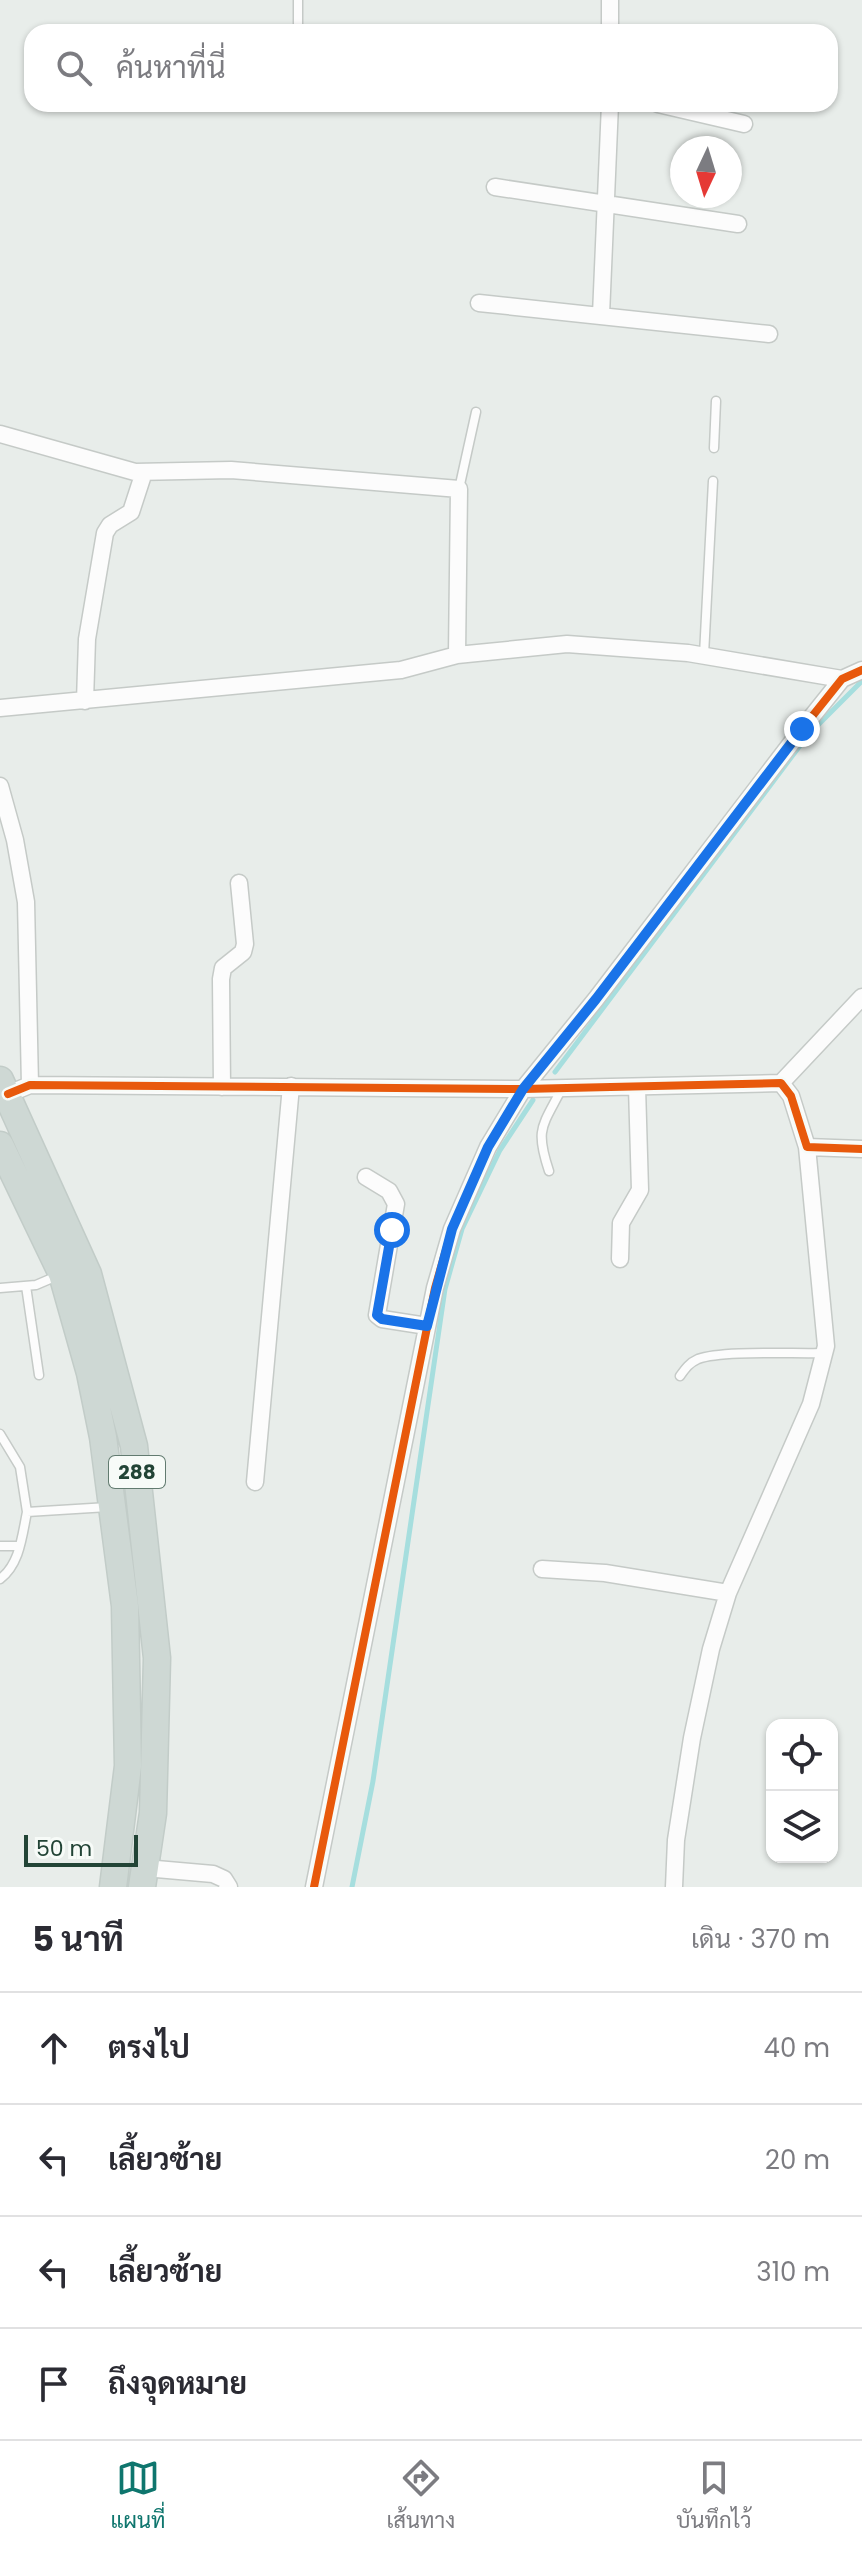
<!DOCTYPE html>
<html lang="th">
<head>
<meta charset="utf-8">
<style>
  body { margin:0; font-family:Poppins,Sarabun,sans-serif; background:#f2f2f3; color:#2b2b33 }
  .controls { position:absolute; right:24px; bottom:24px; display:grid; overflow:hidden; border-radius:16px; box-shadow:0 2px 6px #0004 }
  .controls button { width:72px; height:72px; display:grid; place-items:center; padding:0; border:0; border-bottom:2px solid #e1e1e2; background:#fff; color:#2b2b33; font:40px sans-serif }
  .compass { position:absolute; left:670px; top:136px; width:72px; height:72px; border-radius:50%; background:#fff; box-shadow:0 2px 6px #0004; rotate:184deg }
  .scale { position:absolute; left:24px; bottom:20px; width:114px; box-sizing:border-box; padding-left:8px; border:4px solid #224436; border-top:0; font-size:22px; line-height:28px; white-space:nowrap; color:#224436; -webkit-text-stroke:6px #f7fbf8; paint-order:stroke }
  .stop { position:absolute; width:24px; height:24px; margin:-18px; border:6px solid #1a73e8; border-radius:50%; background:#fff }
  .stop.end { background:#1a73e8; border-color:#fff; box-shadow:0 2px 8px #0008 }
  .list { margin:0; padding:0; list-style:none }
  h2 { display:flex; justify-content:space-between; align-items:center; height:104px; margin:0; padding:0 32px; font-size:34px }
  h2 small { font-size:26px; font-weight:400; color:#7c7c81 }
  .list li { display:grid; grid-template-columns:52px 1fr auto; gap:24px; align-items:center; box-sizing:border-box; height:112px; padding:0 32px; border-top:2px solid #e1e1e2 }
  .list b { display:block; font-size:30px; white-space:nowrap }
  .list em { font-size:26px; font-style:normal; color:#7c7c81 }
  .icon { flex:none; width:44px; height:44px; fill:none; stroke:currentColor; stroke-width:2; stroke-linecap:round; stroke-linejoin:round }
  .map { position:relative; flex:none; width:862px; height:1887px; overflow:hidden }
  .search { position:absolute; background:#fff; box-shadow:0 2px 6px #0004; left:24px; right:24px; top:24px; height:88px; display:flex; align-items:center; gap:20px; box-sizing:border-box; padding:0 28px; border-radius:24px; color:#7c7c81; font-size:30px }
  .sheet { height:552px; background:#fff }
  nav { display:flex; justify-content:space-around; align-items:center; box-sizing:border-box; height:112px; border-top:2px solid #e1e1e2; background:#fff; font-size:22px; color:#7c7c81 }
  nav a { display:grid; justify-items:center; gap:4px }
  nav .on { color:#0f766e }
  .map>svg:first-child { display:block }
</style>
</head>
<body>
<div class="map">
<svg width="862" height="1887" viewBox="0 0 862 1887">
  <rect width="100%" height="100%" fill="#e8edea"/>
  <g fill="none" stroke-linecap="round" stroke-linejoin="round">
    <!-- stream -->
    <path stroke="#a6dede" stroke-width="5" d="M555 1072 808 735 862 681
      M352 1887 373 1781 445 1289 462 1229 500 1150 533 1100"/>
    <!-- service casing -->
    <g stroke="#c5cac7" stroke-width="11">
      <path id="service" d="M298 0V28
        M714 448 716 401
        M459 489 476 412
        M704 655 713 481
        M549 1171C535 1129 542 1127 561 1090
        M26 1286 39 1375
        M0 1288 36 1285 57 1276
        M680 1376C685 1369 689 1363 698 1359 722 1350 794 1354 823 1353
        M0 1434 20 1467 27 1512 108 1507
        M0 1546H19
        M0 1579C20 1564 22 1536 27 1512"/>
    </g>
    <!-- minor casing -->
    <g stroke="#c5cac7" stroke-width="19">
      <path id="minor" d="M610 0V32
        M658 104 744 124
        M495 187 738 224
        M479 303 769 334
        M601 315 610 104
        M0 434 135 472 231 470 459 489 457 655
        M85 701 87 639 105 533 110 525 131 512 144 472
        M0 708 401 670 457 655 567 644 688 653 842 679
        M0 786 15 840 26 902 30 1085
        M781 1083 862 997
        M222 1087 221 979 223 968 243 952 245 944 239 883
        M8 1094 30 1085 523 1089 781 1083 791 1096 807 1147 862 1149
        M366 1177 389 1191 396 1204 377 1315 382 1319 427 1326
        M620 1259 621 1223 640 1190 637 1087
        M255 1482 291 1086
        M542 1569 605 1573 728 1593
        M145 1868 213 1874 224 1879 229 1887
        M314 1887 435 1288 452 1229 488 1147 523 1089 596 999 802 729 842 679 862 670
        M674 1887 676 1840 692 1738 711 1649 728 1593 811 1404 826 1346 807 1147"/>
    </g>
    <!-- primary casing -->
    <g stroke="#c2ccc8" stroke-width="29">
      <path id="primary" d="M0 1080 88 1274 134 1446 157 1658 153 1813 142 1887
        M0 1145 62 1274 90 1373 103 1437 125 1606 128 1766 113 1887"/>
    </g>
    <!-- service -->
    <use href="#service" stroke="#fcfcfc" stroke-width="8"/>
    <!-- minor -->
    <use href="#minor" stroke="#fcfcfc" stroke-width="16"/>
    <!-- primary -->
    <use href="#primary" stroke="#ced8d4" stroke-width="26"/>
    <!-- cycleway casing -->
    <g stroke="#f7fbf8" stroke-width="13">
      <path id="cycleway" d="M8 1094 30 1085 523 1089 781 1083 791 1096 807 1147 862 1149
        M314 1887 435 1288 452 1229 488 1147 523 1089 596 999 802 729 842 679 862 670"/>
    </g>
    <!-- cycleway -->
    <use href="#cycleway" stroke="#e8590c" stroke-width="8"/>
  </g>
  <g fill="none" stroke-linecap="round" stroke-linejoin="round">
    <!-- route -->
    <path stroke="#1a73e8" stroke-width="10" d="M392 1230 377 1315 382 1319 427 1326 452 1229 488 1147 523 1089 596 999 802 729"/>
  </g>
  <g text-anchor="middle" stroke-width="6" stroke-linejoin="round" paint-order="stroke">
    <!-- shield labels -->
    <rect fill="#f7fbf8" stroke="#627b70" stroke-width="2" x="109" y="1456" width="56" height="32" rx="6"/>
    <g font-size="20" font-weight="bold" fill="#224436">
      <text x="137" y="1479">288</text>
    </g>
  </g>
</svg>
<div class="controls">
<button><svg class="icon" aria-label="locate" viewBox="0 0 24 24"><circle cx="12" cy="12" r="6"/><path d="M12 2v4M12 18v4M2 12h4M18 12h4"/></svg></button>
<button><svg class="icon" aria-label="layers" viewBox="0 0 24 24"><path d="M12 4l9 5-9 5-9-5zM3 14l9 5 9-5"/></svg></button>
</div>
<svg class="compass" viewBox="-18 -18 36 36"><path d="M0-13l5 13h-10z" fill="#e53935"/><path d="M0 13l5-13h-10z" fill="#7c7c81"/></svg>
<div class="scale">50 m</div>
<div class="stop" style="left:392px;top:1230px"></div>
<div class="stop end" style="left:802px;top:729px"></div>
<div class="search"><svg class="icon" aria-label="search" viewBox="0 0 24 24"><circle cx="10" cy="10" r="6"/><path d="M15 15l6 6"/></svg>ค้นหาที่นี่</div>
</div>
<section class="sheet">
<h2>5 นาที<small>เดิน · 370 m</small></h2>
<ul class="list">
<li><svg class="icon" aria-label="ahead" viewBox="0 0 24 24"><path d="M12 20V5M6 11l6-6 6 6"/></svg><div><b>ตรงไป</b></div><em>40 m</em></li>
<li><svg class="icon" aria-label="left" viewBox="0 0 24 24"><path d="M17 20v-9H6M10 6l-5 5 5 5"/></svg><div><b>เลี้ยวซ้าย</b></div><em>20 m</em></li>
<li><svg class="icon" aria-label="left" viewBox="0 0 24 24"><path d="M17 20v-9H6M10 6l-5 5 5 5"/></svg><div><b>เลี้ยวซ้าย</b></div><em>310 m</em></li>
<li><svg class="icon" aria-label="arrive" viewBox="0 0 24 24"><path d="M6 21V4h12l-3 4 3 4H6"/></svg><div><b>ถึงจุดหมาย</b></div></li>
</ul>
</section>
<nav>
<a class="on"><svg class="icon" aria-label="map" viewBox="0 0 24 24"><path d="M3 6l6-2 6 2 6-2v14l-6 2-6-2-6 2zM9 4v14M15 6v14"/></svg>แผนที่</a>
<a><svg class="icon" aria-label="directions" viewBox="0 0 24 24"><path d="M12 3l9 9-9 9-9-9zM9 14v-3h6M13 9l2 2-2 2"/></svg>เส้นทาง</a>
<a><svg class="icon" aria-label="saved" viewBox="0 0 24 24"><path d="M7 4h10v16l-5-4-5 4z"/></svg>บันทึกไว้</a>
</nav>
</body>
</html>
